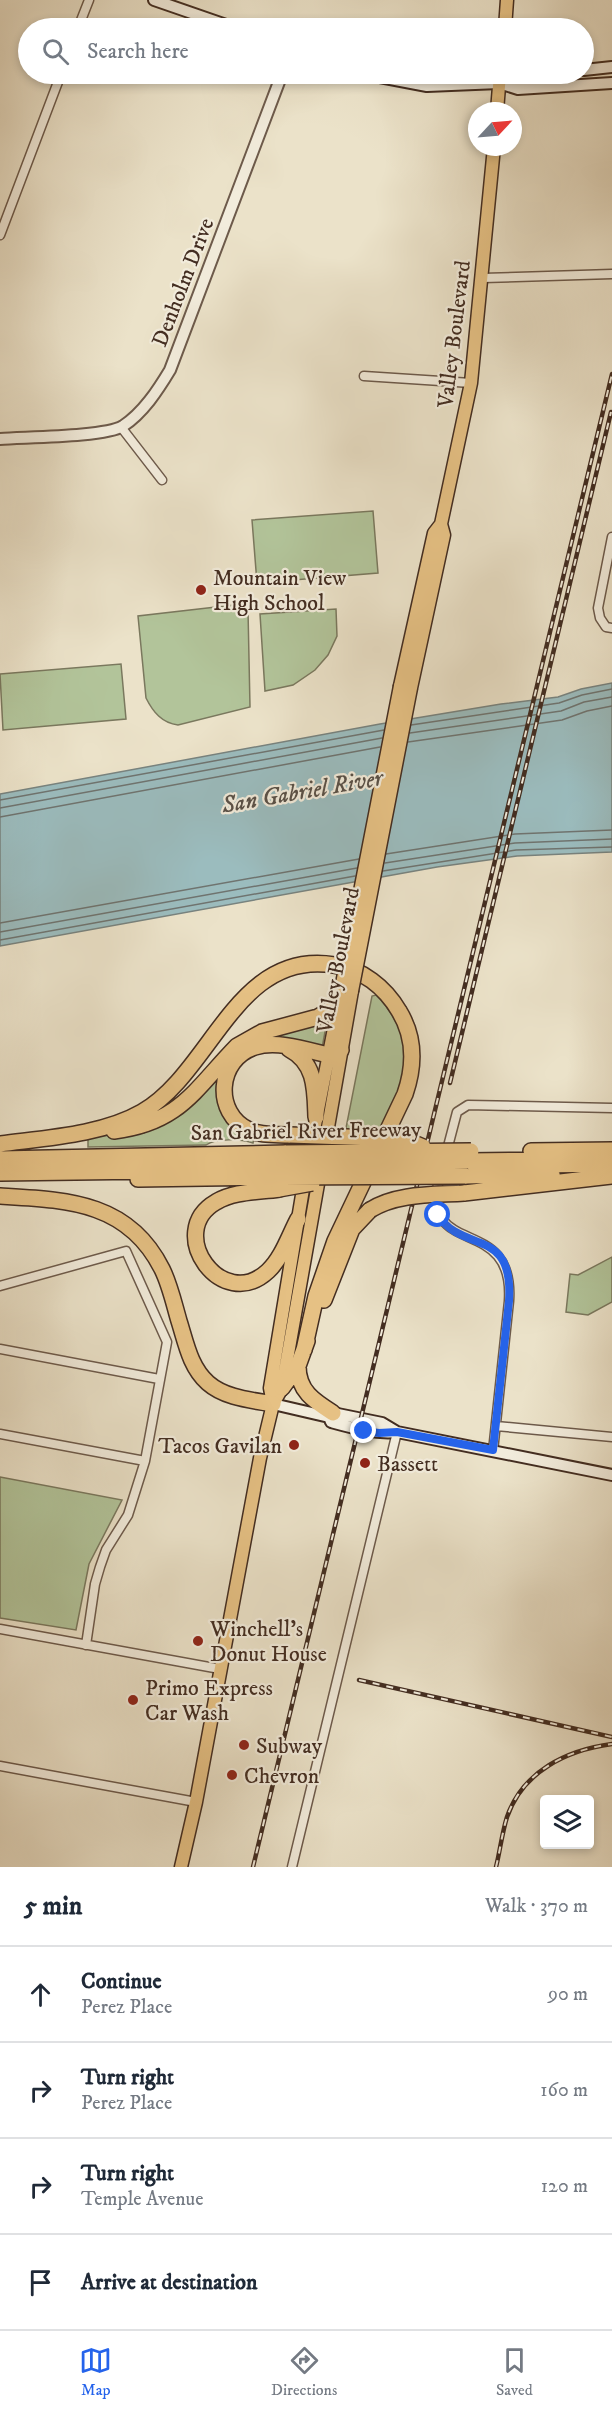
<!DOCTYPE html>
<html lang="en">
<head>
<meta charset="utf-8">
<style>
  body { margin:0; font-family:"IM FELL DW Pica",serif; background:#f6f6f7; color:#1f2937 }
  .controls { position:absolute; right:18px; bottom:18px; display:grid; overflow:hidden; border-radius:6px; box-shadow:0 3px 9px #0003 }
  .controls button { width:54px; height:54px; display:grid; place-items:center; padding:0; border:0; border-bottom:2px solid #e0e1e3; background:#fff; color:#1f2937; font:30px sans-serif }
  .compass { position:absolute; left:468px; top:102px; width:54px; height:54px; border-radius:50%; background:#fff; box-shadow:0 3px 9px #0003; rotate:64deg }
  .stop { position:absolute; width:18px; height:18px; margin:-14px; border:4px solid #2563eb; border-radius:50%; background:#fff }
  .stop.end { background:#2563eb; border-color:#fff; box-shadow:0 2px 6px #0008 }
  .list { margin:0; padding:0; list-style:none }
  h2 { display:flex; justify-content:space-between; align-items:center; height:78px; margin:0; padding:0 24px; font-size:26px }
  h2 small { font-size:20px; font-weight:400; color:#747a83 }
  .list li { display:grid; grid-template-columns:39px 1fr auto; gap:18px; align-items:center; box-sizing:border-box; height:96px; padding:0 24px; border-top:2px solid #e0e1e3 }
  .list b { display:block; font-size:22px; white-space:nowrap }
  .list p { margin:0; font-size:20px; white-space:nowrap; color:#747a83 }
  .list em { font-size:20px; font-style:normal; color:#747a83 }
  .icon { flex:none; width:33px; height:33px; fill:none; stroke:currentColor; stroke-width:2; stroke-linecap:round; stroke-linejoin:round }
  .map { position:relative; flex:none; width:612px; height:1867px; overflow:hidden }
  .search { position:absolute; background:#fff; box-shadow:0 3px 9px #0003; left:18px; right:18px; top:18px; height:66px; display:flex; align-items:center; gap:15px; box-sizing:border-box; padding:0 21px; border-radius:33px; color:#747a83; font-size:22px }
  .sheet { height:462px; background:#fff }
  nav { display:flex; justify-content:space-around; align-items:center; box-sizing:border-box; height:84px; border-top:2px solid #e0e1e3; background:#fff; font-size:16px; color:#747a83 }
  nav a { display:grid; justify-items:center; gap:3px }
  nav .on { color:#2563eb }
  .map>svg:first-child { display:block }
</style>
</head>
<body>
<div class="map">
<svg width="612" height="1867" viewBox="0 0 612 1867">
  <rect width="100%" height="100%" fill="#ebe2c9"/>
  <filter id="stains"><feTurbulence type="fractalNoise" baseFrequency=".00333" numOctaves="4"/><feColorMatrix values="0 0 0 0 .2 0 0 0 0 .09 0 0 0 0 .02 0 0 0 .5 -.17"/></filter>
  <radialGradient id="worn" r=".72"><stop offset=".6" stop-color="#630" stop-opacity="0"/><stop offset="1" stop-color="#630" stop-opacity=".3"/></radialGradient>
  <!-- green -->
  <path fill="#b2c49a" stroke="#7a785e" stroke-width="1.5" d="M373 511 378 573 257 583 252 520Z
    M242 604 248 610 250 707 178 725C162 723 153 712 146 698L138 616Z
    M336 609 337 636 328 655 315 670 293 685 265 691 260 614Z
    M121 664 126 719 3 730 0 674Z
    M376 995C396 1015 415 1051 406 1080 399 1099 388 1118 380 1136L345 1133 372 996Z
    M328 1016 322 1048C303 1045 281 1038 262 1041 223 1049 208 1095 234 1125 243 1134 258 1135 265 1140L254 1139 253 1143C241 1139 216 1138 206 1145L88 1147V1137L144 1133 146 1130C191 1118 207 1072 242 1047 267 1029 302 1032 328 1016Z
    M612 1257V1302L588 1315 566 1312 570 1274 578 1275Z
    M0 1477 122 1500 89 1564 76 1630 0 1618Z"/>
  <!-- water -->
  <path fill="#9bbcbe" stroke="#78837f" stroke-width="1.5" d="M612 683V852L517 856 437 867 0 946V794L380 724 501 704 558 697 581 689Z"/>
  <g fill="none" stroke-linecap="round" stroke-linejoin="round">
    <!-- shore -->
    <path stroke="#6f7470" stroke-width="1.5" d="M411 725 559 703 582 695 612 689
      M410 733 561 711 584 702 612 697
      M408 742 562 720 587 711 612 706
      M0 800 384 730
      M0 808 382 738
      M0 817 380 747
      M386 854 515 834 612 830
      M385 863 515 843 612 839
      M383 871 516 850 612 847
      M0 923 359 859
      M0 932 357 868
      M0 940 355 876"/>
    <!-- minor casing -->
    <g stroke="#6d5a4b" stroke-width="11">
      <path id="minor" d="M78 28 89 0
        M0 235 61 74
        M483 278 612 274
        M364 376 471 383
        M121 427 162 480
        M612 537 598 608 600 618 606 627 612 628
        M446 1154 457 1112 468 1105 612 1108
        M440 1175C417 1262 515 1211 509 1301L493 1451
        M0 1286 126 1251 167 1342 145 1461 128 1515 106 1550 100 1567 95 1584 86 1645
        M0 1349 159 1379
        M496 1426 612 1437
        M0 1434 145 1461
        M0 1629 220 1669
        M0 1766 196 1802
        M292 1867 397 1432"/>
    </g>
    <!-- tertiary casing -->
    <g stroke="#6d5a4b" stroke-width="14">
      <path id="tertiary" d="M0 439C25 437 105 437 123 426 143 413 158 390 170 370L282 74"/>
    </g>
    <!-- secondary casing -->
    <g stroke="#432d21" stroke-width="14">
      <path id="secondary" d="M154 0 235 28
        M584 70 612 67
        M364 74 427 86 499 83 518 89 612 83
        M499 83 519 74H537
        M273 1404 329 1417 331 1422C353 1428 374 1434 397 1432L612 1475
        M329 1417 333 1413 382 1423 397 1432"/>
    </g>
    <!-- primary casing -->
    <g stroke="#432d21" stroke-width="15">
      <path id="primary" d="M505 28 507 0
        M497 111 500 74
        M400 686 434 533 441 524 471 383 494 147
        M411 688 444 535 441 524
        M308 1160 340 998
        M273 1404 270 1388 305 1177
        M181 1867 196 1802 260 1458 273 1404 282 1388 352 991"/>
    </g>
    <!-- motorway casing -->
    <g stroke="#432d21" stroke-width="18">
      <path id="motorway" d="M289 1049C316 1063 315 1090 316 1117
        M114 1131C180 1123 195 1089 237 1046L262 1032 318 1017 328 1011 340 998
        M290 1135C277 1134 261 1136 249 1130 213 1113 217 1059 255 1047 277 1040 307 1050 328 1055L335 1054 341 1050
        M0 1144C45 1138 102 1135 142 1112 212 1072 236 949 334 965 362 969 385 987 399 1011 415 1037 415 1065 405 1094L335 1241 316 1296 304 1350
        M531 1151 612 1150
        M0 1159 286 1153
        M468 1161 546 1160
        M536 1165 612 1164
        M140 1166 284 1164
        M0 1173 150 1171
        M465 1176 552 1174
        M138 1179 282 1177
        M279 1189C259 1192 234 1191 216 1202 164 1232 222 1314 268 1271 282 1258 289 1236 298 1219
        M464 1193 612 1176
        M0 1196C66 1200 128 1201 162 1269 170 1285 174 1304 179 1321 186 1343 190 1367 208 1383 225 1398 251 1400 273 1404
        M324 1300 352 1229 370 1210
        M298 1366C298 1391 314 1401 333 1413
        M282 1388 298 1366 307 1341"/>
    </g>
    <!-- minor -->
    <use href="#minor" stroke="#f2ecdc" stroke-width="8"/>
    <!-- tertiary -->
    <use href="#tertiary" stroke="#f2ecdc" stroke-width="10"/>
    <!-- secondary -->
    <use href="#secondary" stroke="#f2ecdc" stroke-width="10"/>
    <!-- primary -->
    <use href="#primary" stroke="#e6c184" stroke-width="12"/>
    <!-- motorway -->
    <use href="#motorway" stroke="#e6c184" stroke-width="15"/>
    <!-- rail casing -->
    <g stroke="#432d21" stroke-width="4.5">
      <path id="rail" d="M450 1083 611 412
        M359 1680 612 1737
        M253 1867 612 374
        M496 1867C500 1851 502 1833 507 1817 523 1771 567 1750 612 1744"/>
    </g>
    <!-- rail -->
    <use href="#rail" stroke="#f2ecdc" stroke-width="2" stroke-dasharray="7" stroke-linecap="butt"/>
    <!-- primary-bridge casing -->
    <g stroke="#432d21" stroke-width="15" stroke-linecap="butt">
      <path id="primary-bridge" d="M341 989 400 686
        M352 991 411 688"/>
    </g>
    <!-- motorway-bridge casing -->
    <g stroke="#432d21" stroke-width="18" stroke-linecap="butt">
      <path id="motorway-bridge" d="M290 1135 404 1139 423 1147
        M286 1153 471 1151
        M284 1164 468 1161
        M282 1177 465 1176
        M279 1189 312 1183
        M370 1210C397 1193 433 1195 464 1193"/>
    </g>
    <!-- primary-bridge -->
    <use href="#primary-bridge" stroke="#e6c184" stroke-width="12"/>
    <!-- motorway-bridge -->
    <use href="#motorway-bridge" stroke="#e6c184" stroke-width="15"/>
  </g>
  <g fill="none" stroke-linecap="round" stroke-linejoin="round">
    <!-- route -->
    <path stroke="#2563eb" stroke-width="8" d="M364 1431 379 1433 397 1432 493 1450 509 1301C514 1226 462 1254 438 1215"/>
  </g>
  <!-- markers -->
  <g fill="#8f2418" stroke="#f2ecdc" stroke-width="2">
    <circle cx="201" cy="590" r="6"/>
    <circle cx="294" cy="1445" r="6"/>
    <circle cx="365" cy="1463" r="6"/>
    <circle cx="198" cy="1641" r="6"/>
    <circle cx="133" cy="1700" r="6"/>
    <circle cx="244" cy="1745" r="6"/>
    <circle cx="232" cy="1775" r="6"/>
  </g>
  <g text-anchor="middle" stroke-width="4.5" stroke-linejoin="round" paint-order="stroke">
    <!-- street labels -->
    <g font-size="22" fill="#432d21" stroke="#f2ecdc">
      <text transform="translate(182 282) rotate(-69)" y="8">Denholm Drive</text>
      <text transform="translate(453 334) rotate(-83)" y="8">Valley Boulevard</text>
      <text transform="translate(337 960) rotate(-79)" y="8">Valley Boulevard</text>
      <text transform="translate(306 1130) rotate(-1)" y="8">San Gabriel River Freeway</text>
    </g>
    <!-- poi labels -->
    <g font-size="22" fill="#432d21" stroke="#f2ecdc" text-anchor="start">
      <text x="213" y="585">Mountain View<tspan x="213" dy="25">High School</tspan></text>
      <text x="282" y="1453" text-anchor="end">Tacos Gavilan</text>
      <text x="377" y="1471">Bassett</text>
      <text x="210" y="1636">Winchell's<tspan x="210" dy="25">Donut House</tspan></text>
      <text x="145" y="1695">Primo Express<tspan x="145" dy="25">Car Wash</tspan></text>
      <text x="256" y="1753">Subway</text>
      <text x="244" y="1783">Chevron</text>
    </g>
    <!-- water labels -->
    <g font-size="24" font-style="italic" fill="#595148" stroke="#f2ecdc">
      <text transform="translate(302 791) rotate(-10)" y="8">San Gabriel River</text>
    </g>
  </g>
  <rect width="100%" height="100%" filter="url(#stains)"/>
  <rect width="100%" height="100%" fill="url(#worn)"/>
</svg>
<div class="controls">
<button><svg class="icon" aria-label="layers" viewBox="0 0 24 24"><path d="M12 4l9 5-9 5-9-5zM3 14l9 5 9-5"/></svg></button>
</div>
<svg class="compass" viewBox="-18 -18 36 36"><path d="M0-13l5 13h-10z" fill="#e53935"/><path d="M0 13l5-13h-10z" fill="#747a83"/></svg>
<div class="stop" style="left:438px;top:1215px"></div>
<div class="stop end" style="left:364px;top:1431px"></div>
<div class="search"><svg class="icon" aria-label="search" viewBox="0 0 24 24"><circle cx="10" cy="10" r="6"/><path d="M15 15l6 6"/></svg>Search here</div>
</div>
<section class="sheet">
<h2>5 min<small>Walk · 370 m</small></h2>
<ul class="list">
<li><svg class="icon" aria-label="ahead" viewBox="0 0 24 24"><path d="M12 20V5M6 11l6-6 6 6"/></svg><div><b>Continue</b><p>Perez Place</p></div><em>90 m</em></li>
<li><svg class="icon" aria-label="right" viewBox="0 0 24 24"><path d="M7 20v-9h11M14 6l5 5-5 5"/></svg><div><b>Turn right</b><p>Perez Place</p></div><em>160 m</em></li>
<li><svg class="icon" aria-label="right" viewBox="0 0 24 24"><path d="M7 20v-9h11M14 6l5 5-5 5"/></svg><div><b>Turn right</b><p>Temple Avenue</p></div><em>120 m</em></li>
<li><svg class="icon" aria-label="arrive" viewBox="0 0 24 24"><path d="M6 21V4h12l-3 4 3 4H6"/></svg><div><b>Arrive at destination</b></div></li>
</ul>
</section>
<nav>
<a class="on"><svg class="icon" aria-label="map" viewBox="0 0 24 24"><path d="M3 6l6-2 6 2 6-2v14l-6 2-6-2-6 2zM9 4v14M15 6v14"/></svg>Map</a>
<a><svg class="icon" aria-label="directions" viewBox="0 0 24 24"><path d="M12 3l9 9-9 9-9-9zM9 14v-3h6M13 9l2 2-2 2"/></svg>Directions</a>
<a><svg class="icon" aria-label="saved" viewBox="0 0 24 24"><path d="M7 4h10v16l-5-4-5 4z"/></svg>Saved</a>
</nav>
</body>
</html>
